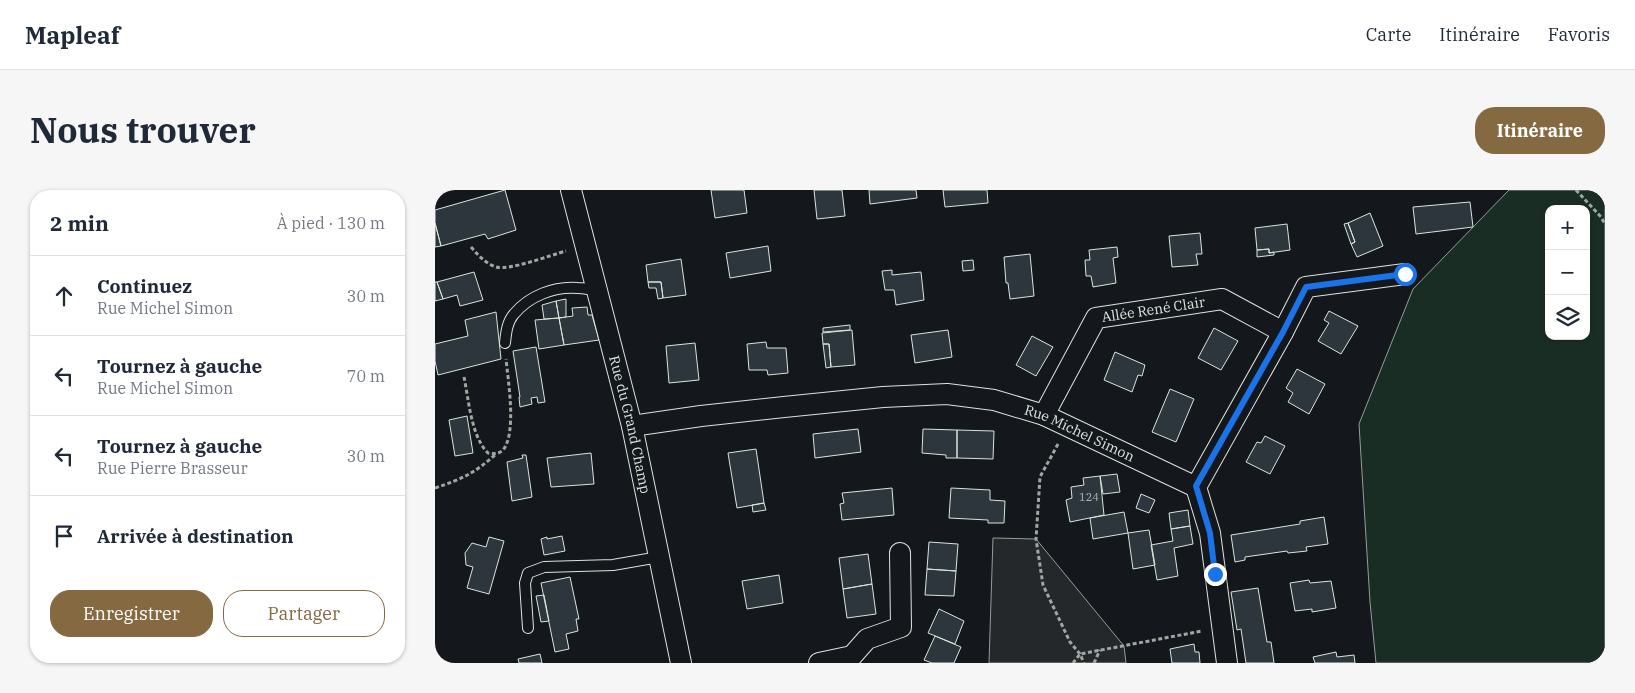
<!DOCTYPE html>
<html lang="fr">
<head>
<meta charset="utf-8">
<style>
  body { margin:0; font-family:"IBM Plex Serif",serif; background:#f6f6f7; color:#1f2937 }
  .controls { position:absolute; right:15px; top:15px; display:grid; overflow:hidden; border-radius:10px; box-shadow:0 1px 4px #0004 }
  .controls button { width:45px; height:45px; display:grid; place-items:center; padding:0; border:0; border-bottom:1px solid #e0e1e3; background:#fff; color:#1f2937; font:25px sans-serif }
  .stop { position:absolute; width:15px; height:15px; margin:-11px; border:4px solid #1a73e8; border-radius:50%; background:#fff }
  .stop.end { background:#1a73e8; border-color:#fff; box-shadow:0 1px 5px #0008 }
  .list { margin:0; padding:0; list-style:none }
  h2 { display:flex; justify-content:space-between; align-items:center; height:65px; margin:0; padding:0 20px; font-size:21px }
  h2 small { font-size:16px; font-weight:400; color:#747a83 }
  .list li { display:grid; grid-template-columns:32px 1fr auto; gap:15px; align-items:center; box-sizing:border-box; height:80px; padding:0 20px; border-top:1px solid #e0e1e3 }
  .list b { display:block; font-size:19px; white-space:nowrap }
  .list p { margin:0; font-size:16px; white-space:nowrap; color:#747a83 }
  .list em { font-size:16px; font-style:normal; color:#747a83 }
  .actions { display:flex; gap:10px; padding:15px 20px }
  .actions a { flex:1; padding:11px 0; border:1px solid #846941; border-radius:20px; text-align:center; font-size:18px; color:#846941 }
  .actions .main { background:#846941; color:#fff }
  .icon { flex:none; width:28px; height:28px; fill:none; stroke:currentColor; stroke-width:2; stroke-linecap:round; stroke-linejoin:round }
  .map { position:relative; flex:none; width:1170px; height:473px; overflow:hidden; border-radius:20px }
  header { display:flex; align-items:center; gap:30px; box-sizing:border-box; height:70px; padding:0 25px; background:#fff; border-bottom:1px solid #e0e1e3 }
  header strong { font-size:24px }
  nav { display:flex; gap:28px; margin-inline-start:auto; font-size:18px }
  .intro { display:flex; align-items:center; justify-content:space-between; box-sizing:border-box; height:120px; padding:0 30px }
  h1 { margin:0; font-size:35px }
  .button { padding:12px 22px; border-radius:20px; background:#846941; color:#fff; font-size:18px; font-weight:700 }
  main { display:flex; gap:30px; padding:0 30px }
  aside { flex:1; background:#fff; border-radius:20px; box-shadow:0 1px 4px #0004 }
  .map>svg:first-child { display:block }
</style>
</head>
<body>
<header>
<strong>Mapleaf</strong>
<nav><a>Carte</a><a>Itinéraire</a><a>Favoris</a></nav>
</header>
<div class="intro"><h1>Nous trouver</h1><a class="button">Itinéraire</a></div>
<main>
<aside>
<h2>2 min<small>À pied · 130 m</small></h2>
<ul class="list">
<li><svg class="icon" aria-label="ahead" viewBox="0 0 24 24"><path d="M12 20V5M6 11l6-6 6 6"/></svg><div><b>Continuez</b><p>Rue Michel Simon</p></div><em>30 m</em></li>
<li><svg class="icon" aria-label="left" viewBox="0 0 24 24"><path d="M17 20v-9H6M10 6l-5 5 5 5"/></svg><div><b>Tournez à gauche</b><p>Rue Michel Simon</p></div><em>70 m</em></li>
<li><svg class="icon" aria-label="left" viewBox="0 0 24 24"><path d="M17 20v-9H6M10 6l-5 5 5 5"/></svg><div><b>Tournez à gauche</b><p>Rue Pierre Brasseur</p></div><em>30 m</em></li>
<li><svg class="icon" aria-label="arrive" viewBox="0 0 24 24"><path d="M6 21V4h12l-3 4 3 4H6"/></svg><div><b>Arrivée à destination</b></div></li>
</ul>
<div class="actions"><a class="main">Enregistrer</a><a>Partager</a></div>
</aside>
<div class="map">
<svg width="1170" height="473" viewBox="0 0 1170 473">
  <rect width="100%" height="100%" fill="#14181c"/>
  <!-- green -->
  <path fill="#1a2d24" stroke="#939e99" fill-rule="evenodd" d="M1074 0H1170V473H941L935 412 924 234 978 99ZM1114 19H1151V146H1114Z"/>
  <!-- parking -->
  <path fill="#24282b" stroke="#939e99" d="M558 348 601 349 689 456 691 473H554Z"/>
  <!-- building -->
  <path fill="#2c363c" stroke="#d8e6dc" d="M70 0 81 40 53 49 50 44 6 56 0 33V20Z
    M276 0H309L312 23 280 28Z
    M379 0H407L410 26 382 29Z
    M434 0H481L482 8 435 14Z
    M508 0H552L553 13 510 17Z
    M1035 12 1038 37 981 44 978 17Z
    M935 23 948 56 922 67 916 54 920 52 913 33Z
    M0 33 6 56 0 57Z
    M913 33 920 52 916 54 909 34Z
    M852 34 855 60 834 63V59L822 60 820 38Z
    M765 43 767 64H761L763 75 737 77 734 46Z
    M333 56 336 81 295 88 291 63Z
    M682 57 683 67 678 68 681 93 658 97 656 86H651L650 70H655L654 60Z
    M834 59V63L839 62V65L822 67V60Z
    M595 64 599 106 575 109 573 93H571L569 67Z
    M246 69 251 105 228 108 226 92H213L211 75Z
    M538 70 539 80 528 81 527 71Z
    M457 80V85L486 82 489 110 461 115 459 100H450L447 81Z
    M39 82 48 110 25 116 22 105 8 109 2 92Z
    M0 92H2L8 109 0 111Z
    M213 92H226L228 108 223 109 221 98H214Z
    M131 109V127L124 128 121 111Z
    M121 111 124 128 109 129 107 115Z
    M152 117 153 125H157L164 150 129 155 124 128 138 126 137 118Z
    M894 121 923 136 906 164 883 151 894 133 889 130Z
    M61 122 66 169 3 185 0 171V154L33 146 30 130Z
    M124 128 129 155 104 159 100 130Z
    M415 135V140L388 142V138Z
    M779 138 803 151 786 180 763 168Z
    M417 140 420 175 396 177 394 154H388L387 143Z
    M513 140 517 167 480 173 476 145Z
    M597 146 618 157 601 186 581 175Z
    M331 152 332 158H351L353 183 333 185 332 180H314L312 154Z
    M260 153 264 190 234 193 231 156Z
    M388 154H394L396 177 391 178Z
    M101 157 110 212 103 213 102 207 96 208 97 214 85 217 84 207H85L78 161Z
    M680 162 710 175 707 186 703 185 697 202 669 190Z
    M862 179 890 194 874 224 853 212 858 203 851 198Z
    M735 199 759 209 741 252 717 242Z
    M32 226 38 263 20 266 14 230Z
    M423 239 426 262 380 268 378 244Z
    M488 239 522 240V268H511V265L487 263Z
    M522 240 559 241 558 269 522 268Z
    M830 246 850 256 835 284 811 272 822 252 826 253Z
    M321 259 329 313 302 318 293 263Z
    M156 263 159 294 116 297 112 268Z
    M87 265H91L97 307 77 311 72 272 88 268Z
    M682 284 685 302 668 304 665 286Z
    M665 286 669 325 635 332 631 310 637 308 636 297 649 295 648 288Z
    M457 298 459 325 407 330 405 314 409 313 407 303Z
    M516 298 555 300V310L570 311 569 333H553V330L514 328Z
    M706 304 720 310 714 323 701 318Z
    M329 313 331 320 318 322 317 315Z
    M753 320 755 336 736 339 734 323Z
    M689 322 693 343 658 349 655 328Z
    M889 327 893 354 871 357 872 361 853 363 852 361 810 367V370L800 372 796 345 865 334V331Z
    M755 336 758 354 739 358 743 386 722 390 716 355 738 351 736 339Z
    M714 340 720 375 698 379 693 343Z
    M127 346 130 361 109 365 106 349 112 347V349Z
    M54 347 69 351 54 404 32 398 38 377 31 375 30 363 37 353 51 357Z
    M494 352 523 354 521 381 492 379Z
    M433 364 437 394 408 399 404 368Z
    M492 379 521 381 519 406 490 405Z
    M344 385 348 413 312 419 307 391Z
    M135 387 144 429H141L143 441 131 444 134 459 120 462 106 393Z
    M874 390 875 393 896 391 901 418 877 422V419L860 421 855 393Z
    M437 394 441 424 412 428 408 399Z
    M823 398 832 452H836L839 473H811L806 439 802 440 796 402Z
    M109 405 114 431 106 432 101 406Z
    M504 419 529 431 520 454 493 443Z
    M500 446 526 457 519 473H497L489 470Z
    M759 454 760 462H764L765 473H737L735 459Z
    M901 462 902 467 919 465 920 473H880L878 467Z
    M105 464 107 473H84L83 469Z"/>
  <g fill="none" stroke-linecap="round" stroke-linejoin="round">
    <!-- lane casing -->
    <g stroke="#d8e6dc" stroke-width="12">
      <path id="lane" d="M70 153C71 143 72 132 79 124 94 106 119 96 143 98 149 98 156 100 162 100
        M93 438 90 393 93 383 109 377 178 375 224 367"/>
    </g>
    <!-- street casing -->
    <g stroke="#d8e6dc" stroke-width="22">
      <g id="street">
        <path id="s1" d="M136 0 197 236 246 473"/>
        <path id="s2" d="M609 225 661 128 787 109 848 142"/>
        <path id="s3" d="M197 236 266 226 349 217 448 207 512 204 559 210 609 225 761 297 848 142 871 97 970 84"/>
        <path d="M761 297 775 343 792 473"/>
        <path d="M384 473 417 466 432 449 466 437 465 363"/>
      </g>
    </g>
    <!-- path -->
    <path stroke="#9da8a2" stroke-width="3" stroke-dasharray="4 2.5" stroke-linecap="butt" d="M1141 0 1166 27 1170 34
      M36 57C44 66 50 73 61 77 74 81 116 65 131 61
      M29 187C34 211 36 246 53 263 59 264 64 264 68 260 82 243 73 190 71 169
      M623 254 605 287 601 349 608 395 635 452 645 464 649 473
      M0 298C27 289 40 283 61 264
      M638 473 645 464 767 441
      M659 473 665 460"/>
    <!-- lane -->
    <use href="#lane" stroke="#14181c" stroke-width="10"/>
    <!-- street -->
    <use href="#street" stroke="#14181c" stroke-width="20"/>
  </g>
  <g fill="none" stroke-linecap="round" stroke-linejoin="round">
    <!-- route -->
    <path stroke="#1a73e8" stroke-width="6" d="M780 384 775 343 761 296 848 142 871 97 970 84"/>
  </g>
  <g text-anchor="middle" stroke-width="4" stroke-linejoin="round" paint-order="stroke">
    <!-- number labels -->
    <g font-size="11" fill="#adbab4">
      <text x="654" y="311">124</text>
    </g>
    <!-- street labels -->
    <g font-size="14" fill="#d8e6dc" stroke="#14181c">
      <text dy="5" stroke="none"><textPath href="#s2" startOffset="168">Allée René Clair</textPath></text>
      <text dy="5" stroke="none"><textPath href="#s1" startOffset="242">Rue du Grand Champ</textPath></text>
      <text dy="5" stroke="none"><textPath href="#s3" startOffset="456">Rue Michel Simon</textPath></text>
    </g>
  </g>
</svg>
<div class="controls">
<button>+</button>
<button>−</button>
<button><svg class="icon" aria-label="layers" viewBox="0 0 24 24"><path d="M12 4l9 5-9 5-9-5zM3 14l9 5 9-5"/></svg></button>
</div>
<div class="stop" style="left:970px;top:84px"></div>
<div class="stop end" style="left:780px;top:384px"></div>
</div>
</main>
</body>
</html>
